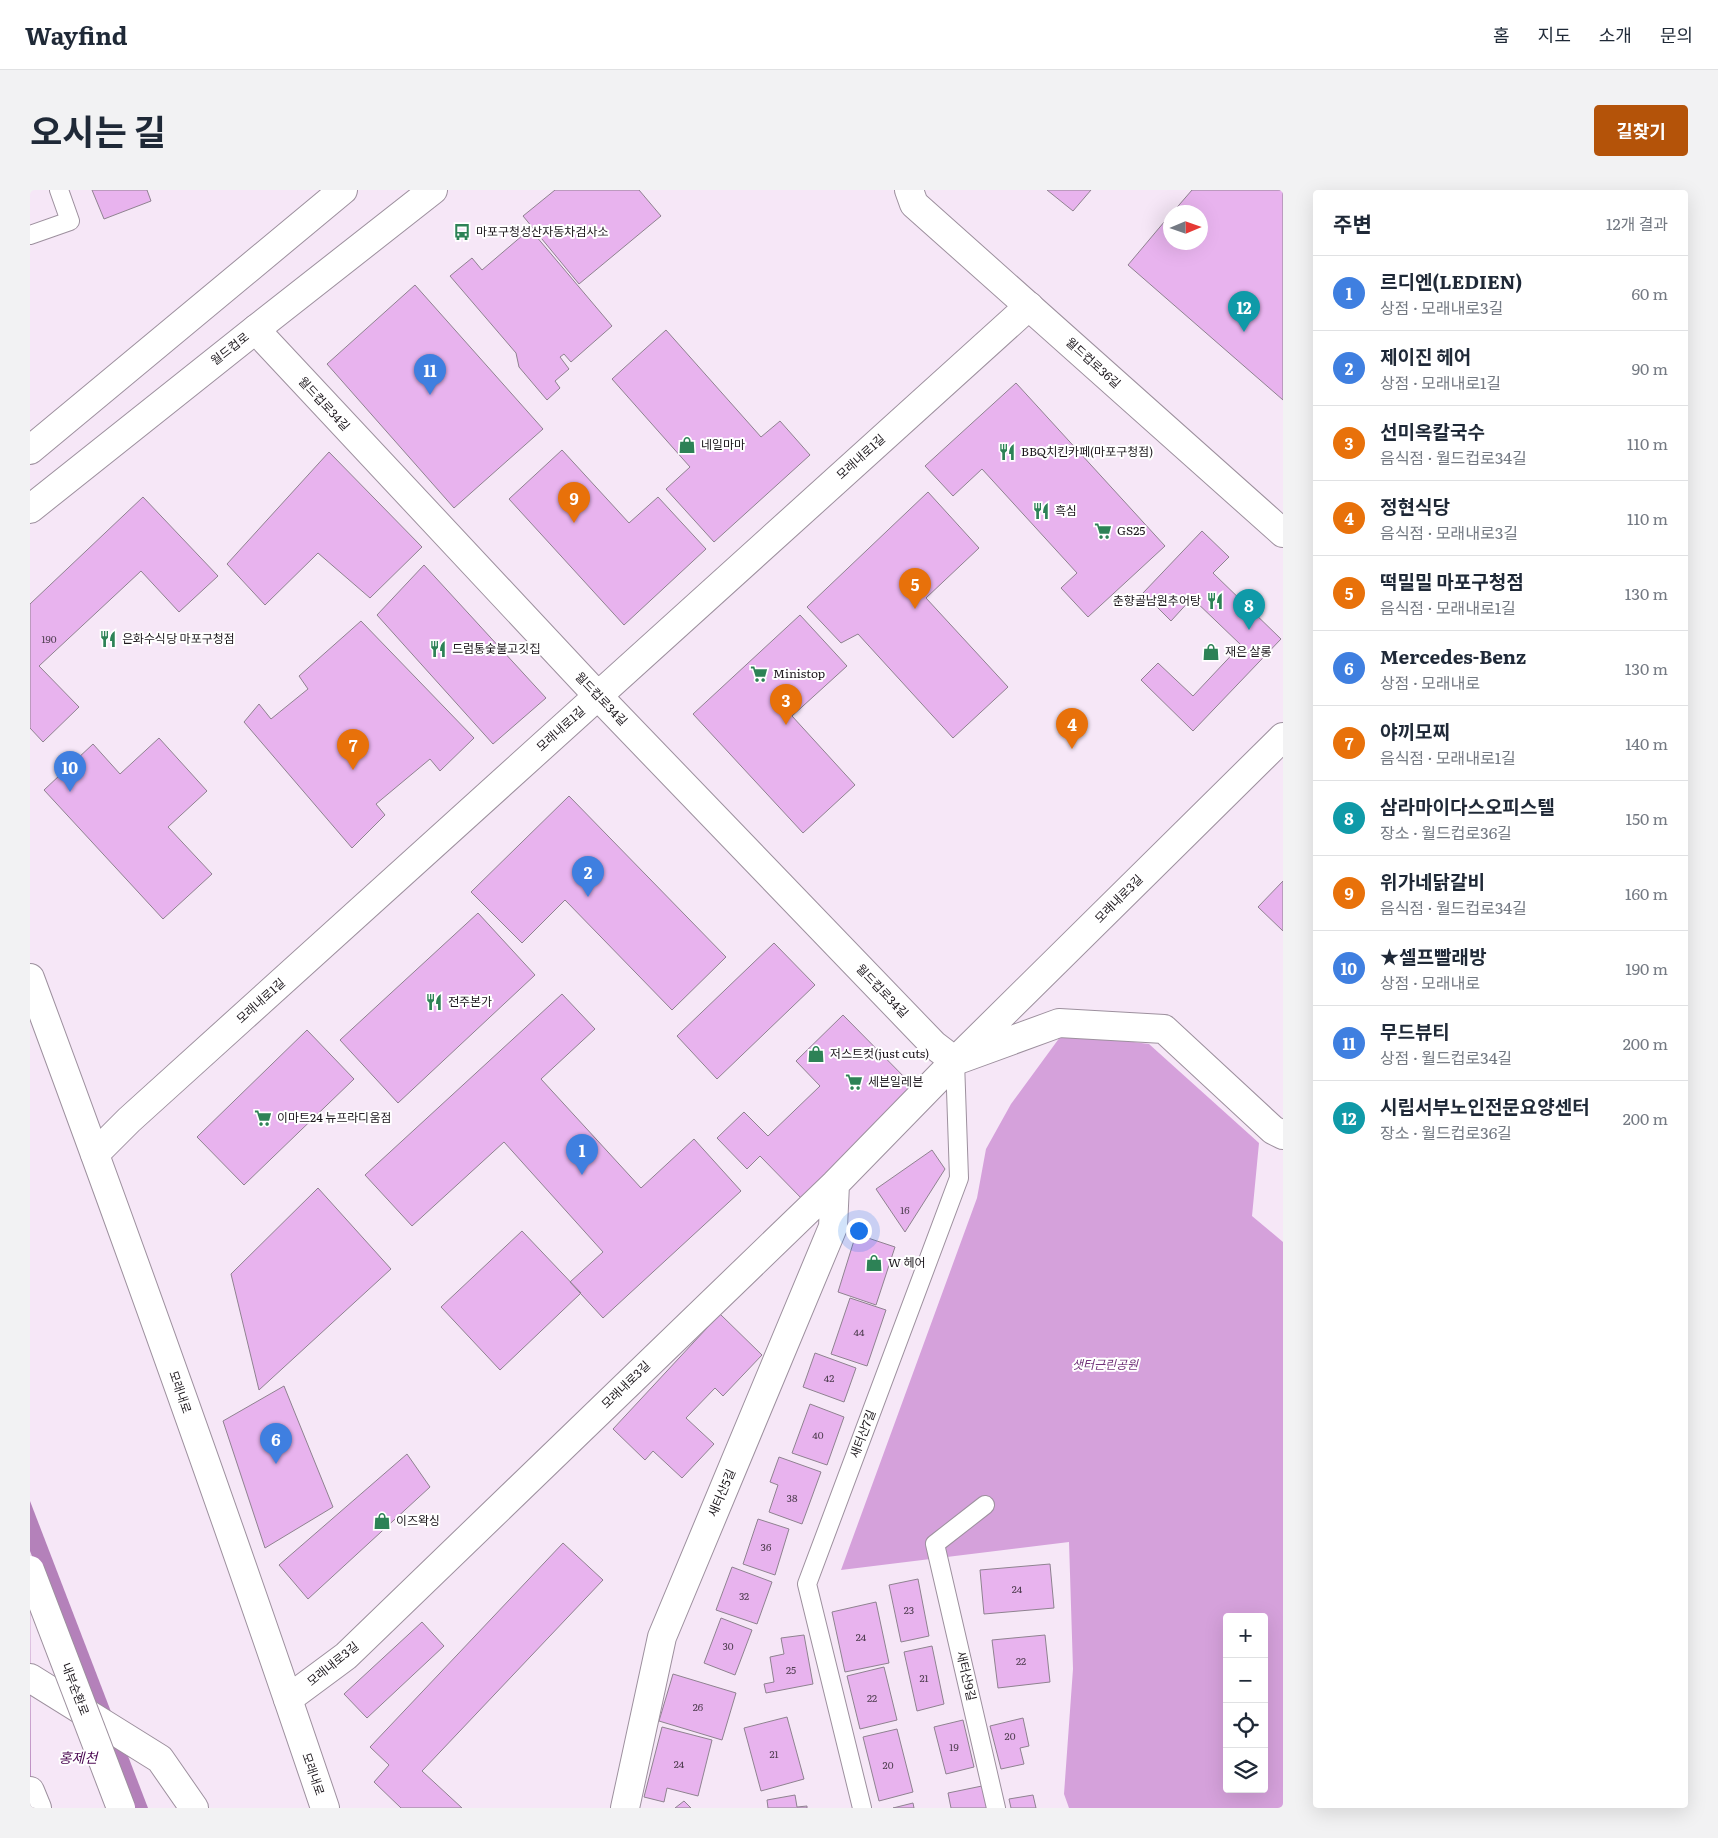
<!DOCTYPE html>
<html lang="ko">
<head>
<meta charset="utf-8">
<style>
  body { margin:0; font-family:Literata,"Noto Sans KR",serif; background:#f2f2f3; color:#1f2937 }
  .controls { position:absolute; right:15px; bottom:15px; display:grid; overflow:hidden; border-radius:5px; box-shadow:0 5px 20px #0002 }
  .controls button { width:45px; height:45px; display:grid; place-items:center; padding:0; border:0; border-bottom:1px solid #e0e1e3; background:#fff; color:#1f2937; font:25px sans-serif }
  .compass { position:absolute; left:1133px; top:15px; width:45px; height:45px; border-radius:50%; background:#fff; box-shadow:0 5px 20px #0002; rotate:88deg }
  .you { position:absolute; left:828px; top:1040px; width:18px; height:18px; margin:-12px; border:4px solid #fff; border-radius:50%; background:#1a73e8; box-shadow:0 0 0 8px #1a73e833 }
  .badge { display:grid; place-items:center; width:32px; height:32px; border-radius:50%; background:#b45309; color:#fff; font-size:16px; font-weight:700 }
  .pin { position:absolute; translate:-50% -41px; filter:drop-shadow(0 1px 2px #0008) }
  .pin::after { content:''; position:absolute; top:26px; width:18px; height:15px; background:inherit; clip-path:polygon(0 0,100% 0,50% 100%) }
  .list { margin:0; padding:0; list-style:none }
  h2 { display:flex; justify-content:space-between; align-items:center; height:65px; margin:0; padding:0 20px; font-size:21px }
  h2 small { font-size:16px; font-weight:400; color:#747a83 }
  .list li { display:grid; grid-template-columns:32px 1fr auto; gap:15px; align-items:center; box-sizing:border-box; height:75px; padding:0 20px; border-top:1px solid #e0e1e3 }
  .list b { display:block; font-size:19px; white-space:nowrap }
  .list p { margin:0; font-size:16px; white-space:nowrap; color:#747a83 }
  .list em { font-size:16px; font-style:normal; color:#747a83 }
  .icon { flex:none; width:28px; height:28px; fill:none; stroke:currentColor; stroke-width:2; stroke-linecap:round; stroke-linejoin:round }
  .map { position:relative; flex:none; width:1253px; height:1618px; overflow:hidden; border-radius:5px }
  header { display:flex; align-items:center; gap:30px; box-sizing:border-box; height:70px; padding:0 25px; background:#fff; border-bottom:1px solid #e0e1e3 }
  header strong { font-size:24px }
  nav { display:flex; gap:28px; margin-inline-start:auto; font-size:18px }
  .intro { display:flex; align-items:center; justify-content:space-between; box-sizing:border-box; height:120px; padding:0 30px }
  h1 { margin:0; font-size:35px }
  .button { padding:12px 22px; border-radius:5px; background:#b45309; color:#fff; font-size:18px; font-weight:700 }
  main { display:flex; gap:30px; padding:0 30px }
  aside { flex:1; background:#fff; border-radius:5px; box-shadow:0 5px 20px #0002 }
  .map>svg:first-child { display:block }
</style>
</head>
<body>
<header>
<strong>Wayfind</strong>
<nav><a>홈</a><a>지도</a><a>소개</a><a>문의</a></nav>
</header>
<div class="intro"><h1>오시는 길</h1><a class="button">길찾기</a></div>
<main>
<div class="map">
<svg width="1253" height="1618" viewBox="0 0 1253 1618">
  <rect width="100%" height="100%" fill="#f6e7f7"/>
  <!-- forest -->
  <path fill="#d5a1db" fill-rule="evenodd" d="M1033 843 1119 854 1229 953 1222 1026 1253 1052V1618H1039L1034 1604 1043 1479 1039 1352 811 1380 947 1008 956 959 981 914ZM1197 1427H1234V1599H1197Z"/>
  <!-- water -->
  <path fill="#b481ba" d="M0 1311 118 1618H4L0 1608Z"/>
  <!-- pier -->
  <path fill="#f6e7f7" d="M0 1361 45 1479 99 1618H1Z"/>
  <!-- building -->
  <path fill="#e8b3ee" stroke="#8f8290" d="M62 0H117L121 11 74 29Z
    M525 0H609L631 26 549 94 493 26Z
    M1017 0H1061L1043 21Z
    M1162 0H1253V210L1098 75 1140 25V52H1170V22H1143Z
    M500 39 582 136 541 172 534 164 530 167 539 179 525 191 530 198 517 210 489 177 486 163 420 86 442 68 452 80Z
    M385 95 513 239 424 318 297 174Z
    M636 140 731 247 750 231 780 265 684 352 636 299 660 277 582 189Z
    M986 193 1135 356 1058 427 1031 398 1047 383 952 279 923 306 895 276Z
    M532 260 599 333 628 307 676 359 594 435 479 309Z
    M299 262 392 357 340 408 288 363 235 415 197 374Z
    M898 302 949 358 896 408 978 497 923 548 828 444 811 453 777 417Z
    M113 307 188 386 149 422 111 381 9 476 49 517 13 552 0 538V414Z
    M1172 341 1199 367 1183 383 1251 449 1163 541 1111 490 1128 473 1163 506 1211 455 1162 408 1141 431 1113 403Z
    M394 375 516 508 463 554 347 425Z
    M770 425 817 476 762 526 825 595 773 643 663 524Z
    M331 431 444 548 410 581 400 569 346 614 355 625 322 658 214 532 229 514 241 529 278 499 269 486Z
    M129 548 177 601 138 637 182 684 133 729 14 600 63 554 90 584Z
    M539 606 696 767 642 820 535 710 492 753 441 702Z
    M1253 691V741L1228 717Z
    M448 723 505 785 368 913 310 850Z
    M744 753 785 795 687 889 647 846Z
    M532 804 565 839 511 889 611 998 664 949 711 1001 573 1128 540 1092 573 1062 474 952 382 1036 335 985Z
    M813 825 887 900 774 1011 730 966 717 979 687 948 714 922 738 946 790 896 766 871Z
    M277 840 324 889 214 995 167 947Z
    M902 960 915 979 875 1042 846 999Z
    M288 998 361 1079 229 1200 201 1084Z
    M492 1041 551 1103 470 1180 411 1117Z
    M826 1044 865 1057 846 1115 808 1102Z
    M820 1108 856 1120 837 1176 801 1164Z
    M690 1124 732 1165 693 1206 685 1198 656 1228 684 1254 652 1288 623 1261 615 1270 583 1239Z
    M785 1163 826 1178 814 1212 773 1197Z
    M254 1196 303 1317 235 1358 193 1231Z
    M780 1214 814 1227 797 1275 762 1263Z
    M377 1264 400 1297 278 1409 249 1375Z
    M749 1267 791 1282 772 1334 739 1322 748 1295 740 1292Z
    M728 1329 759 1339 745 1385 713 1374Z
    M533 1353 573 1390 392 1581 432 1618H371L344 1592 359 1575 340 1557Z
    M1020 1374 1024 1418 954 1424 950 1380Z
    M702 1377 742 1392 727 1434 686 1420Z
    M888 1389 899 1446 871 1452 859 1395Z
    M846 1412 859 1473 815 1482 802 1422Z
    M691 1428 722 1440 705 1485 674 1473Z
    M392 1432 414 1456 337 1528 314 1504Z
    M774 1445 783 1494 736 1503 734 1494 744 1492 740 1467 754 1464 751 1448Z
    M1015 1445 1020 1492 968 1498 962 1450Z
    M902 1456 914 1514 887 1521 874 1462Z
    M854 1477 867 1530 830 1539 817 1486Z
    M643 1484 706 1503 692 1550 629 1531Z
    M757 1527 774 1589 731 1601 714 1538Z
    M993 1528 999 1556 990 1558 994 1574 971 1579 960 1536Z
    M933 1530 944 1577 916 1584 904 1537Z
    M632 1537 682 1550 668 1606 637 1598 634 1612 614 1607Z
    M867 1539 883 1602 849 1611 833 1547Z
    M952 1596 957 1618H921L918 1603Z
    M765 1605 767 1617 777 1616V1618H738L737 1610Z
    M1003 1605 1006 1618H981L979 1609Z
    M654 1611 661 1618H645Z
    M883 1613 884 1618H863Z"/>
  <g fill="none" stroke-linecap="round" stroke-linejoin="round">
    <!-- lane casing -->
    <g stroke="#9d909e" stroke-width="20">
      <path id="lane" d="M0 45 40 31 29 0
        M955 1315 905 1354 966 1618
        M832 1618 777 1394 929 988 925 871"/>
    </g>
    <!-- street casing -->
    <g stroke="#9d909e" stroke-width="30">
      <path id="street" d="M226 139 236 151 568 506 904 855 925 871 1029 833 1134 839 1243 940 1253 945
        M65 964 99 930 999 116
        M258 1509 316 1466 805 994 925 871 1253 547
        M595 1618 632 1447 803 1037 805 994"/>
    </g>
    <!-- secondary casing -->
    <g stroke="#9d909e" stroke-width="30">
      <path id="secondary" d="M879 0 884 14 1253 343
        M0 788C102 1063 201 1340 295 1618"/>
    </g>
    <!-- primary casing -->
    <g stroke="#9d909e" stroke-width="30">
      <path id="primary" d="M0 260 313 0
        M0 319 226 139 403 0"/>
    </g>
    <!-- highway casing -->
    <g stroke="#9d909e" stroke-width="30">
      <path id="highway" d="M0 1488 130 1569 164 1618
        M0 1601 7 1618"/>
    </g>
    <!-- lane -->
    <use href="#lane" stroke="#fff" stroke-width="18"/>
    <!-- street -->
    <use href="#street" stroke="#fff" stroke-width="28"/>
    <!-- secondary -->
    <use href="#secondary" stroke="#fff" stroke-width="28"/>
    <!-- primary -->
    <use href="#primary" stroke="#fff" stroke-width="28"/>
    <!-- highway -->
    <use href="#highway" stroke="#fff" stroke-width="28"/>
    <!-- highway-bridge casing -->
    <g stroke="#9d909e" stroke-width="30" stroke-linecap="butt">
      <path id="highway-bridge" d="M0 1380 91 1618"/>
    </g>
    <!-- highway-bridge -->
    <use href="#highway-bridge" stroke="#fff" stroke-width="28"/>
  </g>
  <!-- icons -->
  <defs>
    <g id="bus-bare" transform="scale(1.35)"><path d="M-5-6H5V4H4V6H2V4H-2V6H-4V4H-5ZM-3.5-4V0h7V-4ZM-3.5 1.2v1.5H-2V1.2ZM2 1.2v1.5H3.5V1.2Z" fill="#2d8256" stroke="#fff" stroke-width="2.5" paint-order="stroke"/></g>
    <g id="shop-bare" transform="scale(1.35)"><path d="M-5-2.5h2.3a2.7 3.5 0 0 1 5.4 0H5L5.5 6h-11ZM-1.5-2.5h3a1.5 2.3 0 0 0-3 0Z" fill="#2d8256" stroke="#fff" stroke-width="2.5" paint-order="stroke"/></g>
    <g id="restaurant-bare" transform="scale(1.35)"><path d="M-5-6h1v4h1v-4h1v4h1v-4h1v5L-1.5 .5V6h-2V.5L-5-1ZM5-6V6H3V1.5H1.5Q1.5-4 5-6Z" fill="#2d8256" stroke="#fff" stroke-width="2.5" paint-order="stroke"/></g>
    <g id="supermarket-bare" transform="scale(1.35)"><path d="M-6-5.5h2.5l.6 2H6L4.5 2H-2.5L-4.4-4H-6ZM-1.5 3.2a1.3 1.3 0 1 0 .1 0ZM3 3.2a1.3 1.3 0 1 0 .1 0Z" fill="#2d8256" stroke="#fff" stroke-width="2.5" paint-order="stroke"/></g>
  </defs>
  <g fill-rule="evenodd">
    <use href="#bus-bare" x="432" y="42"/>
    <use href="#shop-bare" x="657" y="255"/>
    <use href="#restaurant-bare" x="977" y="262"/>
    <use href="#restaurant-bare" x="1011" y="321"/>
    <use href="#supermarket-bare" x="1073" y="341"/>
    <use href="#restaurant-bare" x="1185" y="411"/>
    <use href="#restaurant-bare" x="78" y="449"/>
    <use href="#restaurant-bare" x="408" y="459"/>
    <use href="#shop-bare" x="1181" y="462"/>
    <use href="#supermarket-bare" x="729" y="484"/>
    <use href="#restaurant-bare" x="404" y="812"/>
    <use href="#shop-bare" x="786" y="864"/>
    <use href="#supermarket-bare" x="824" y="892"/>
    <use href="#supermarket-bare" x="233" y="928"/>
    <use href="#shop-bare" x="844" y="1073"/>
    <use href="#shop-bare" x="352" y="1331"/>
  </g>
  <g text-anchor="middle" stroke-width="4" stroke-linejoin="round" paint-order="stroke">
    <!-- number labels -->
    <g font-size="10" fill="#4f3e50">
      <text x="19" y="453">190</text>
      <text x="875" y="1024">16</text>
      <text x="829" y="1146">44</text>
      <text x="799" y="1192">42</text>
      <text x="788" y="1249">40</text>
      <text x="762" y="1312">38</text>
      <text x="736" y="1361">36</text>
      <text x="987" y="1403">24</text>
      <text x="714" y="1410">32</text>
      <text x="879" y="1424">23</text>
      <text x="831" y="1451">24</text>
      <text x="698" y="1460">30</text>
      <text x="991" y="1475">22</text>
      <text x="761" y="1484">25</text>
      <text x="894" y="1492">21</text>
      <text x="842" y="1512">22</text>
      <text x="668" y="1521">26</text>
      <text x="980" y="1550">20</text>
      <text x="924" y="1561">19</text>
      <text x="744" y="1568">21</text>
      <text x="649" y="1578">24</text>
      <text x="858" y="1579">20</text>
    </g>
    <!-- poi labels -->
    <g font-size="12" fill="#1c171c" stroke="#fff" text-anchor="start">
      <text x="446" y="46">마포구청성산자동차검사소</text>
      <text x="671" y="259">네일마마</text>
      <text x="991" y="266">BBQ치킨카페(마포구청점)</text>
      <text x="1025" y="325">흑심</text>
      <text x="1087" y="345">GS25</text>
      <text x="1171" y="415" text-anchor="end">춘향골남원추어탕</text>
      <text x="92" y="453">은화수식당 마포구청점</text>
      <text x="422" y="463">드럼통숯불고깃집</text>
      <text x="1195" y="466">재은 살롱</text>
      <text x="743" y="488">Ministop</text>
      <text x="418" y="816">전주본가</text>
      <text x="800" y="868">저스트컷(just cuts)</text>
      <text x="838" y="896">세븐일레븐</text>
      <text x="247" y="932">이마트24 뉴프라디움점</text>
      <text x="858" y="1077">W 헤어</text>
      <text x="366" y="1335">이즈왁싱</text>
    </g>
    <!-- street labels -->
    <g font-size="12" fill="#1c171c" stroke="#fff">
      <text transform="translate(200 159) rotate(-38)" y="4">월드컵로</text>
      <text transform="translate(1063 173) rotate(42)" y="4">월드컵로36길</text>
      <text transform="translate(294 214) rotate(47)" y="4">월드컵로34길</text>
      <text transform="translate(831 267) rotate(-42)" y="4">모래내로1길</text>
      <text transform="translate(571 509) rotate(46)" y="4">월드컵로34길</text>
      <text transform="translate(531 539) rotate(-42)" y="4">모래내로1길</text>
      <text transform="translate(1089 709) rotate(-45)" y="4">모래내로3길</text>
      <text transform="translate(852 801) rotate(46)" y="4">월드컵로34길</text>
      <text transform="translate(231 811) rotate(-42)" y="4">모래내로1길</text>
      <text transform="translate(596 1195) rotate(-44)" y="4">모래내로3길</text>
      <text transform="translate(150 1202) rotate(71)" y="4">모래내로</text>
      <text transform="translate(833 1244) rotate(-69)" y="4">새터산7길</text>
      <text transform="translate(692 1303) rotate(-67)" y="4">새터산5길</text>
      <text transform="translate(303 1474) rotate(-39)" y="4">모래내로3길</text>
      <text transform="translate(936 1486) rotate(77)" y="4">새터산9길</text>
      <text transform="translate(45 1499) rotate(69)" y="4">내부순환로</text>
      <text transform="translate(283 1584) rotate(71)" y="4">모래내로</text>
    </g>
    <!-- park labels -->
    <g font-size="12" font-style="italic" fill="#713379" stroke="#fff">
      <text x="1075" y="1179">샛터근린공원</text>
    </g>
    <!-- water labels -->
    <g font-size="14" font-style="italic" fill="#4a0851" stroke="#fff">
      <text x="48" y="1573">홍제천</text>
    </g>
  </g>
</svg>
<div class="controls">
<button>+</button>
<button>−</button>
<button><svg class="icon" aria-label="locate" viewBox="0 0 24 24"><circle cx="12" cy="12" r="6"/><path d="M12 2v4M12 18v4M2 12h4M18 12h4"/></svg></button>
<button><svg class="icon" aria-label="layers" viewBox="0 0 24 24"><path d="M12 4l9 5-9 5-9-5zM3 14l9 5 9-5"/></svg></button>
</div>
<svg class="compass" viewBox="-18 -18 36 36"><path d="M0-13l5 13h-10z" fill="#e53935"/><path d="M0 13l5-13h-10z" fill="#747a83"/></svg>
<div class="you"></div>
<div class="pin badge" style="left:552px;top:985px;background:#3f7fe0">1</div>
<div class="pin badge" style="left:558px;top:707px;background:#3f7fe0">2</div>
<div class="pin badge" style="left:756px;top:535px;background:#e8710a">3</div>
<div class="pin badge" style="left:1042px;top:559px;background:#e8710a">4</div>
<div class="pin badge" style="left:885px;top:419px;background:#e8710a">5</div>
<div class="pin badge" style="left:246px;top:1274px;background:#3f7fe0">6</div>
<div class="pin badge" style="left:323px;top:580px;background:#e8710a">7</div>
<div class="pin badge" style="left:1219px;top:440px;background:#0f9aa8">8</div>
<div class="pin badge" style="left:544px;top:333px;background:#e8710a">9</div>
<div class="pin badge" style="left:40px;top:602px;background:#3f7fe0">10</div>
<div class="pin badge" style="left:400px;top:205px;background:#3f7fe0">11</div>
<div class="pin badge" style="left:1214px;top:142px;background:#0f9aa8">12</div>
</div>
<aside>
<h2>주변<small>12개 결과</small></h2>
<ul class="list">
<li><span class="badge" style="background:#3f7fe0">1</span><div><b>르디엔(LEDIEN)</b><p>상점 · 모래내로3길</p></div><em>60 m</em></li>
<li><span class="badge" style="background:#3f7fe0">2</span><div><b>제이진 헤어</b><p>상점 · 모래내로1길</p></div><em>90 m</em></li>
<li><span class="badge" style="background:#e8710a">3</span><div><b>선미옥칼국수</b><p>음식점 · 월드컵로34길</p></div><em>110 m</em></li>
<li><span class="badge" style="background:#e8710a">4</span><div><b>정현식당</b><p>음식점 · 모래내로3길</p></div><em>110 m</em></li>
<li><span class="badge" style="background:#e8710a">5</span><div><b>떡밀밀 마포구청점</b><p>음식점 · 모래내로1길</p></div><em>130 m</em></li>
<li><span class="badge" style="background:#3f7fe0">6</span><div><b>Mercedes-Benz</b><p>상점 · 모래내로</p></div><em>130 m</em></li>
<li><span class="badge" style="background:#e8710a">7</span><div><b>야끼모찌</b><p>음식점 · 모래내로1길</p></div><em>140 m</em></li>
<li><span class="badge" style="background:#0f9aa8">8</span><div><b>삼라마이다스오피스텔</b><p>장소 · 월드컵로36길</p></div><em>150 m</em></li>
<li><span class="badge" style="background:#e8710a">9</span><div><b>위가네닭갈비</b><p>음식점 · 월드컵로34길</p></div><em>160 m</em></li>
<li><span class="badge" style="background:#3f7fe0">10</span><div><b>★셀프빨래방</b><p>상점 · 모래내로</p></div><em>190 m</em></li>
<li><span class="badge" style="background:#3f7fe0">11</span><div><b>무드뷰티</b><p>상점 · 월드컵로34길</p></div><em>200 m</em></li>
<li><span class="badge" style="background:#0f9aa8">12</span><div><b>시립서부노인전문요양센터</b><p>장소 · 월드컵로36길</p></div><em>200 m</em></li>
</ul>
</aside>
</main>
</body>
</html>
